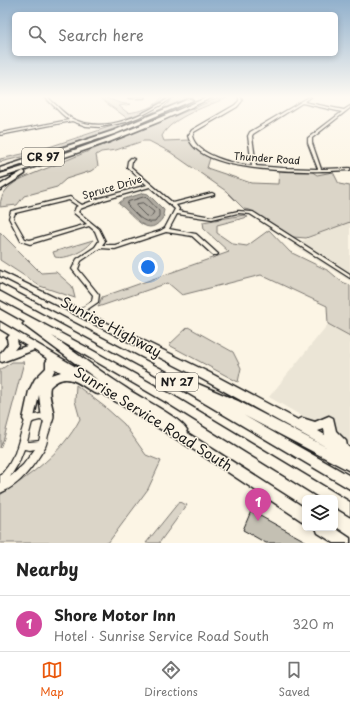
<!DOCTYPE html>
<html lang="en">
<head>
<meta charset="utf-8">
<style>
  body { margin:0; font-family:"Playpen Sans",sans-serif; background:#f2f2f2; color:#222 }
  .controls { position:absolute; right:12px; bottom:12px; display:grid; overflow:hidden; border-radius:6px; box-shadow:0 2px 6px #0003 }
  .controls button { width:36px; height:36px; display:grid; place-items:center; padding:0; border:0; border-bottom:1px solid #e0e0e0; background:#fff; color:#222; font:20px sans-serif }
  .you { position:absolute; left:148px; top:267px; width:14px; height:14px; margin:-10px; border:3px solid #fff; border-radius:50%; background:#1a73e8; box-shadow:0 0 0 6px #1a73e833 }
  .badge { display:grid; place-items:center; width:26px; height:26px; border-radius:50%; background:#ea580c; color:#fff; font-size:13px; font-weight:700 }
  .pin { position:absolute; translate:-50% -33px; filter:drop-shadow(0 1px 2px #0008) }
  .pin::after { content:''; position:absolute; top:21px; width:14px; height:12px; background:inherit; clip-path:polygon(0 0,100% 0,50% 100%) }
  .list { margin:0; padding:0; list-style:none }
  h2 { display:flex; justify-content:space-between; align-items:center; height:52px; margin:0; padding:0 16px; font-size:17px }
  h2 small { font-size:13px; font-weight:400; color:#767676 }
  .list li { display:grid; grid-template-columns:26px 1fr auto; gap:12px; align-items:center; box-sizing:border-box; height:56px; padding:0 16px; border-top:1px solid #e0e0e0 }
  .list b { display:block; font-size:15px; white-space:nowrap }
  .list p { margin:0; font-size:13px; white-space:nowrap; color:#767676 }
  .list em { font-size:13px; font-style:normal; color:#767676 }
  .icon { flex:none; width:22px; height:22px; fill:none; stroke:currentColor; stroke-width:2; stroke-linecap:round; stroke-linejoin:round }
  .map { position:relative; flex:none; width:350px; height:543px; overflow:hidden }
  .search { position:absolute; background:#fff; box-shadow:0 2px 6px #0003; left:12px; right:12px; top:12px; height:44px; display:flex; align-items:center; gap:10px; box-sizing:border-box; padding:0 14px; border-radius:6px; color:#767676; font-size:15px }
  .sheet { height:108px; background:#fff }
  nav { display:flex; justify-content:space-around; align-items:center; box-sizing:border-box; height:56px; border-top:1px solid #e0e0e0; background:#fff; font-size:11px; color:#767676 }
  nav a { display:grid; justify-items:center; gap:2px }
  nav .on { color:#ea580c }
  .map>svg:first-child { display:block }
</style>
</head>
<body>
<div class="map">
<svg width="350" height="543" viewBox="0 0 350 543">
  <rect width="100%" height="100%" fill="#fcf5e5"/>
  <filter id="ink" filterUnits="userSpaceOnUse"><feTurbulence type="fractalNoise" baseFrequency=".025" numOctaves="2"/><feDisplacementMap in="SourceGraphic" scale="8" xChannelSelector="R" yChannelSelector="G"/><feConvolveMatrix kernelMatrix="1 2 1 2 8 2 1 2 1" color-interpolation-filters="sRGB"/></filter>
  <g filter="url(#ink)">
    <!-- built -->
    <path fill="#ebe5d6" d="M350 221V281L293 245Z
      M350 297V444L269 397Z"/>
    <!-- green -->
    <path fill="#dbd5c8" stroke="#7c7872" d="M98 97C111 97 117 105 131 104L119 106 128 113C140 111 155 108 162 97H167L147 111 127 118Z
      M174 97H193C131 124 67 148 0 162V159L40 150 109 127 140 118 163 108Z
      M221 97H229C210 105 171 117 162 136L164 141 189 140 210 158 207 168 251 183 278 184 279 170 311 171 317 175 333 172 339 184 350 186V222L306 238 293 237 250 210 244 209 226 191 170 152 149 141H143L116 150 101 152 96 155 98 166 91 171 66 179 57 187 24 196 17 205 0 207C0 192 11 184 23 178Z
      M244 215 248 217 217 225V233L233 244 247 246 269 230 290 252 329 271 342 282 350 285V336L328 324 327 306 261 275 182 295 168 283 98 307 102 297 229 252 204 229 203 222Z
      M0 232 41 273 56 272 72 286 75 298 40 286 0 260Z
      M93 240C88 250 66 260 55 257L53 252Z
      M188 327 233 352 241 368 238 382 169 345Z
      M12 362H24L4 438 0 448V370Z
      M76 385 105 407 124 424 146 455 161 461 148 489 108 543H0V495C32 474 62 453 80 419L75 401Z
      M179 502 187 505 159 543H146Z"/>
    <!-- water -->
    <path fill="#b0aba1" stroke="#75726c" d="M144 193 148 194 164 210 163 215 164 216C148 242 135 215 119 204V203L124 199Z"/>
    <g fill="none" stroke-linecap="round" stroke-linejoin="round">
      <!-- shore -->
      <path stroke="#575551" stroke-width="1" d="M144 197 147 198 159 211V216L155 222C142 224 136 213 127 205L128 202Z
        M143 203 154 212 151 217 146 216 137 207V204Z"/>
    </g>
    <!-- building -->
    <path fill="#c4c0b3" stroke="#1c1c1c" d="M251 511 309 543H266L243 530Z"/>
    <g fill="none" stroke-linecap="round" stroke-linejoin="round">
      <!-- minor casing -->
      <g stroke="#1c1c1c" stroke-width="2.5">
        <path id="minor" d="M45 97H47C56 104 65 116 75 120 108 134 144 114 171 97H173L163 104 139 117 126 122 112 125 99 127 86 126 72 121 0 135V133L69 120 62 114Z
          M128 97H145L144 98H129Z
          M239 97H241L242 101 237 107 194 132 192 136C197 156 234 164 252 166L248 136 250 132 309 97H311L304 102 344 110 350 106V108L312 138V143L321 169 350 168V170C318 172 198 176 188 136L192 130 235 105 239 101ZM302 103 342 112 308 138V143L318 169 283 168 256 166 252 136 253 134Z
          M131 158 134 159 132 161 131 167 173 203 212 193 214 194V195L176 205 179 209 178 211 212 217 238 211 253 212 350 274V278L250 214 238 213 212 219 177 214 169 229 196 234 217 253 218 254 217 255H213L192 236 166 232 115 249 100 248 81 261 78 269 99 295 98 302 82 313H78L77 312 78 311 92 301 93 295 72 269 77 259 95 247 99 241 95 231 89 226 30 244 21 241 9 218 11 211 70 197 82 205 100 198 147 185 127 167 128 161ZM150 187 175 209 165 228 160 231 115 245H102L105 241 99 229 78 212 80 209 104 200ZM69 200 78 206 76 207 74 212V213L87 224 30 240 25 239 13 218 15 213Z
          M40 414 51 417C53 422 50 429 48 435 47 439 47 443 45 447 34 465 21 485 0 493V476L8 466 15 453 26 417ZM40 420 44 421 39 441 30 442H27L32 422ZM24 449 30 450 35 449 23 465 10 477 18 464Z"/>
      </g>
      <!-- highway casing -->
      <g stroke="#1c1c1c" stroke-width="3">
        <path id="highway" d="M208 97H213L161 121 109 142 56 160 0 178V174C71 153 141 127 208 97Z
          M189 99 193 100 117 133 0 172V168L113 131Z
          M23 171 25 172V174L0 190V185Z
          M0 271 210 373 298 420 302 418 315 422 329 416 333 418 336 431 346 441 347 446 350 448V471L243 415 350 476V489L162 378 0 290V284L190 384 194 383 198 384 238 401 328 448 202 379 0 276ZM324 429 325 435 318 431Z
          M0 301 88 348 172 395 350 502V516L335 507V498H320L164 401 52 336C77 354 101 372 126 388 140 398 180 417 187 430L186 432 305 508V523L199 453 102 393 98 394 94 393C80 384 66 370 50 387 47 399 57 412 52 422L48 424 44 422 42 419 39 395 33 422 29 424 25 422 23 419 29 391 35 379 46 368V362L48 359 34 350 2 362 0 361V354L8 344 7 338 10 335 0 329V322L98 380 25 326 23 324 25 322 0 308ZM17 340 27 346 14 350 18 345ZM55 369 61 372 52 375Z
          M316 528H335L350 538V543H334L318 533Z"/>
      </g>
      <!-- minor -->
      <use href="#minor" fill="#fcf5e5" fill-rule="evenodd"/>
      <!-- highway -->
      <use href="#highway" fill="#fcf5e5" fill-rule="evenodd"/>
    </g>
  </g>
  <!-- sky -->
  <linearGradient id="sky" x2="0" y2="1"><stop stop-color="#91b0cc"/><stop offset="0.56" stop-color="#fefaf3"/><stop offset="1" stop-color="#fefaf3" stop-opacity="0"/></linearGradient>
  <rect width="350" height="173" fill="url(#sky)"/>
  <g text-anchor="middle" stroke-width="3" stroke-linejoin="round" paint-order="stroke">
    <!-- far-street labels -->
    <g font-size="10" fill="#1c1c1c" stroke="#fcf5e5">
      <text transform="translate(267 158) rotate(4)" y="4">Thunder Road</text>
      <text transform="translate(112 187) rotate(-16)" y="4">Spruce Drive</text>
    </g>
    <!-- shield labels -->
    <g fill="#fcf5e5" stroke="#5f5d58" stroke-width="1">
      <rect x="22" y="148" width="42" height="18" rx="3"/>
      <rect x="156" y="373" width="42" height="18" rx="3"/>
    </g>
    <g font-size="11" font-weight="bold" fill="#1c1c1c">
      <text x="43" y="161">CR 97</text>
      <text x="177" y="386">NY 27</text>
    </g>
    <!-- near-street labels -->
    <g font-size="14" fill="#1c1c1c" stroke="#fcf5e5">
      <text transform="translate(111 327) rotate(28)" y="5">Sunrise Highway</text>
      <text transform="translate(153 419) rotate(32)" y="5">Sunrise Service Road South</text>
    </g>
  </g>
</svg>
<div class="controls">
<button><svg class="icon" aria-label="layers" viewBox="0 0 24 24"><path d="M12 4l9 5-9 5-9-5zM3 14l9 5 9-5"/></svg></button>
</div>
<div class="you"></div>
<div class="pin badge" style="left:258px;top:521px;background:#d1479c">1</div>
<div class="search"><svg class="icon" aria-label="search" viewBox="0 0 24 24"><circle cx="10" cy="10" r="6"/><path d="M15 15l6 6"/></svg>Search here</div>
</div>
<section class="sheet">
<h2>Nearby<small></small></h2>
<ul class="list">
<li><span class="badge" style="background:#d1479c">1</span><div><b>Shore Motor Inn</b><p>Hotel · Sunrise Service Road South</p></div><em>320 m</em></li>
</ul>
</section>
<nav>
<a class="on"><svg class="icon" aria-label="map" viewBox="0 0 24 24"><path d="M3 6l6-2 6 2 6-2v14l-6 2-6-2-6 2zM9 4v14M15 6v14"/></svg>Map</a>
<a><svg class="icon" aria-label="directions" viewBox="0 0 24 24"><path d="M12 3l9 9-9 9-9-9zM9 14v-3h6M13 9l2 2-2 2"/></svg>Directions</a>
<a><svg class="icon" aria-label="saved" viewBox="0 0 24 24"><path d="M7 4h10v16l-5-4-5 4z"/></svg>Saved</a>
</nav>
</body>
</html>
